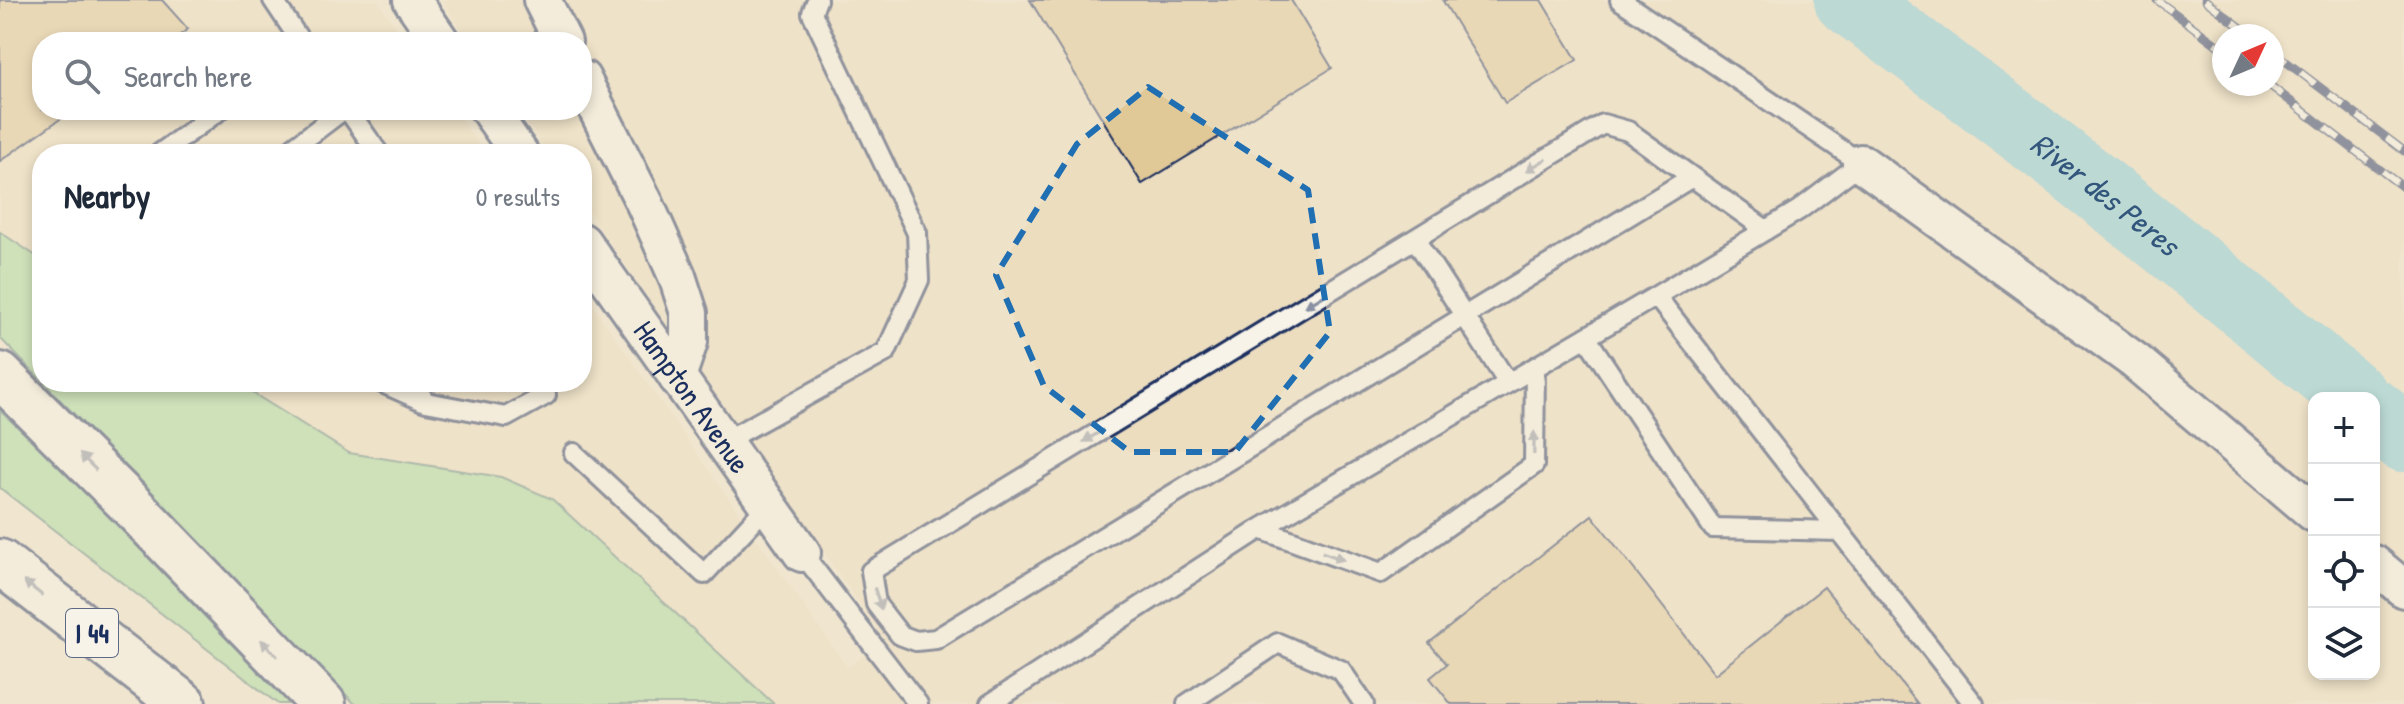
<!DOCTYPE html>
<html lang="en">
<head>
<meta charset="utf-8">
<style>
  body { margin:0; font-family:"Patrick Hand",sans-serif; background:#f2f2f3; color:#1f2937 }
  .controls { position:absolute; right:24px; bottom:24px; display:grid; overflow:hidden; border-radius:16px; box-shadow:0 4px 12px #0003 }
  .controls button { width:72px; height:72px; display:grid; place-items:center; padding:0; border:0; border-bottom:2px solid #e0e1e3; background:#fff; color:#1f2937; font:40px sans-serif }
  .compass { position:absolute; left:2212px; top:24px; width:72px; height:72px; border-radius:50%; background:#fff; box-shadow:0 4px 12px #0003; rotate:46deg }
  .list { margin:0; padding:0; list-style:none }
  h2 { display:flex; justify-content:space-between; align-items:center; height:104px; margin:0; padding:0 32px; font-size:34px }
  h2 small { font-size:26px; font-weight:400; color:#747a83 }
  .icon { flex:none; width:44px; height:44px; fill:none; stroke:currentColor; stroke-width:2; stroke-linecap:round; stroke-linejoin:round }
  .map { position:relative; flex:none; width:2404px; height:704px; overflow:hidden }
  .search { position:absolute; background:#fff; box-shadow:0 4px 12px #0003; left:32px; top:32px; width:560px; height:88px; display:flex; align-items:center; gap:20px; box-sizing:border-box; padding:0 28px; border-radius:32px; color:#747a83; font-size:30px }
  .panel { position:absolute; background:#fff; box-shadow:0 4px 12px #0003; left:32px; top:144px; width:560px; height:248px; border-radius:32px }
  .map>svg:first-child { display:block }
</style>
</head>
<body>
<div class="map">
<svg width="2404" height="704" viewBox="0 0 2404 704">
  <rect width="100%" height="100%" fill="#f0e6d0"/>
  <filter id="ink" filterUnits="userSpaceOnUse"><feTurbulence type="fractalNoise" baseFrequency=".0125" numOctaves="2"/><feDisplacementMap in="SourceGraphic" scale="16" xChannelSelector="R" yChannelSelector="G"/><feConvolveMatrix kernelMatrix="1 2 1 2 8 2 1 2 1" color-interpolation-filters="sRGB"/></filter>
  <g filter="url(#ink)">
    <!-- built -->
    <path fill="#ecddbf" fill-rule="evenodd" d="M0 0H377L406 42H42V110H454L485 154H42V260L0 232Z
      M441 0H2404V704H774L552 499 501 477 349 453 235 382H582V290L847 667 885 641 582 202V154H548L518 110H582V42H470ZM2224 36H2272V84H2224ZM2314 398H2374V674H2314Z"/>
    <!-- green -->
    <path fill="#a5db9e" stroke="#60857e" stroke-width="2" d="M0 232 42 260V381L0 338Z
      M43 382H235L349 453 501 477 552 499 774 704H355Z
      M0 411 168 563 293 704H278L0 488Z"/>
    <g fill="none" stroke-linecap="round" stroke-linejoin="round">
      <!-- river -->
      <g stroke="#7bc9da" stroke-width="68">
        <path id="s1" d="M1848 0C2022 126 2191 259 2356 398"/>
        <path d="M2374 413 2404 438"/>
      </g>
    </g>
    <!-- building -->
    <path fill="#e1c897" stroke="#1b2f5e" stroke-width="2" d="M0 0H162L188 29 170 42H42V110H73L0 161Z
      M1030 0H1291L1332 68 1142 184Z
      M1445 0H1541L1577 60 1505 103 1443 1Z
      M1592 515 1715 674 1824 587 1918 704H1451L1430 678 1447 664 1429 643Z"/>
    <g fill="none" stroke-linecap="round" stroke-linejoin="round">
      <!-- service casing -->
      <g stroke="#1b2f5e" stroke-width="24">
        <path id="service" d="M273 0 301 42
          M348 110 379 154
          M159 154 220 110
          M285 154 343 110
          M1692 177 936 639 916 641 900 635 876 604 871 571 1603 124 1628 131 1766 230
          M1415 239 1508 383
          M1656 296 1974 704
          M1586 337 1713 528 1839 531
          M380 382 423 401
          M411 382 426 402 506 417 546 395 536 382
          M723 442 886 352 919 280 917 233 812 13 817 0
          M574 453 704 574 768 505
          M1260 529 1381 573 1534 465 1535 367
          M802 553 918 704
          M990 704 1260 529 1656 296 1799 210 1861 163 1620 0
          M1187 704 1278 643 1341 670 1364 704"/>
      </g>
      <!-- minor casing -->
      <g stroke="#1b2f5e" stroke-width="42">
        <g id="minor">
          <path d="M412 0 441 42"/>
          <path d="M542 0 563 42"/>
          <path d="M582 79 645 204 677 276 689 313V342L677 377"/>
          <path d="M489 110 520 154"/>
          <path d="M1861 163 2135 361 2314 513"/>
          <path id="s2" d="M582 242 802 553"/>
          <path d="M2374 564 2404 589"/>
        </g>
      </g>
      <!-- motorway casing -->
      <g stroke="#1b2f5e" stroke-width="50">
        <path id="motorway" d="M0 375 130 504 323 704
          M0 562 183 704"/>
      </g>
      <!-- service -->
      <use href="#service" stroke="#f7f3e8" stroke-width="18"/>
      <!-- minor -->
      <use href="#minor" stroke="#f7f3e8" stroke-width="36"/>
      <!-- motorway -->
      <use href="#motorway" stroke="#f7f3e8" stroke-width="44"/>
      <!-- rail casing -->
      <g stroke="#1b2f5e" stroke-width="9">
        <path id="rail" d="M2157 0 2224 50
          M2205 0 2252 36
          M2272 51 2404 151
          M2268 84 2404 188"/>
      </g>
      <!-- rail -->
      <use href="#rail" stroke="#f7f3e8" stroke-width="6" stroke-dasharray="18" stroke-linecap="butt"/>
    </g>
    <!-- one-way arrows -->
    <defs><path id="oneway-solid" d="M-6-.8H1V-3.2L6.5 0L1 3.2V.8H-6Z" transform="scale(2)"/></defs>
    <g fill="#8991a3">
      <use href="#oneway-solid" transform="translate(1536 165) rotate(149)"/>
      <use href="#oneway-solid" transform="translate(1315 301) rotate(149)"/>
      <use href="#oneway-solid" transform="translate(1093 436) rotate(149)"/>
      <use href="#oneway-solid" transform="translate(1534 443) rotate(-89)"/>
      <use href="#oneway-solid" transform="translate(88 462) rotate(-135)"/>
      <use href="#oneway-solid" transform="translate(1333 556) rotate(20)"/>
      <use href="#oneway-solid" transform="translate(33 588) rotate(-142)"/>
      <use href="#oneway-solid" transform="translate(878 599) rotate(72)"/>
      <use href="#oneway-solid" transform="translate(269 648) rotate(-134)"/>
    </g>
  </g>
  <!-- marked area -->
  <path d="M0 0H2404V704H0ZM1148 87 1308 190 1330 332 1235 452H1130L1044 386 996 275 1077 144Z" fill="#f0e6d0" fill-opacity=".55" fill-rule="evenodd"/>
  <path fill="none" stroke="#1f6fb2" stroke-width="6" stroke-dasharray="16 10" stroke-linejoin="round" d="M1148 87 1308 190 1330 332 1235 452H1130L1044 386 996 275 1077 144Z"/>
  <g text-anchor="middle" stroke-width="6" stroke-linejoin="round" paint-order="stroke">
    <!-- shield labels -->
    <rect fill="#f7f3e8" stroke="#5d6a87" stroke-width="2" x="66" y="609" width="52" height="48" rx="6"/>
    <g font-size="28" font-weight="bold" fill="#1b2f5e">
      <text x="92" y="643">I 44</text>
    </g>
    <!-- street labels -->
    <g font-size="30" fill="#1b2f5e" stroke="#f7f3e8">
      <text dy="10" stroke="none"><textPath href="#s2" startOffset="190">Hampton Avenue</textPath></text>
    </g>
    <!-- water labels -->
    <g font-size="32" font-style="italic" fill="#33567d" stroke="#f7f3e8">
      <text dy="11" stroke="none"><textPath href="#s1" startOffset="322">River des Peres</textPath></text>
    </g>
  </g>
</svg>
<div class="controls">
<button>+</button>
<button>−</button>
<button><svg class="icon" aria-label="locate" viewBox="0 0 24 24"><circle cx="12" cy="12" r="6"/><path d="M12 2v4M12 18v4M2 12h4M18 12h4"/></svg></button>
<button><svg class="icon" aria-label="layers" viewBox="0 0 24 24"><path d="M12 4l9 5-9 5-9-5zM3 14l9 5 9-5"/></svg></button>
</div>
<svg class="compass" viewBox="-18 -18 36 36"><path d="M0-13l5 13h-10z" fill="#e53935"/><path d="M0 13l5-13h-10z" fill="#747a83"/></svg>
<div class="search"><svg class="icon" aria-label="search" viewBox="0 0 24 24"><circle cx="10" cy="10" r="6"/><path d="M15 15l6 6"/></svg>Search here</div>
<section class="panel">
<h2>Nearby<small>0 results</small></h2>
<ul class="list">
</ul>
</section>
</div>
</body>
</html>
